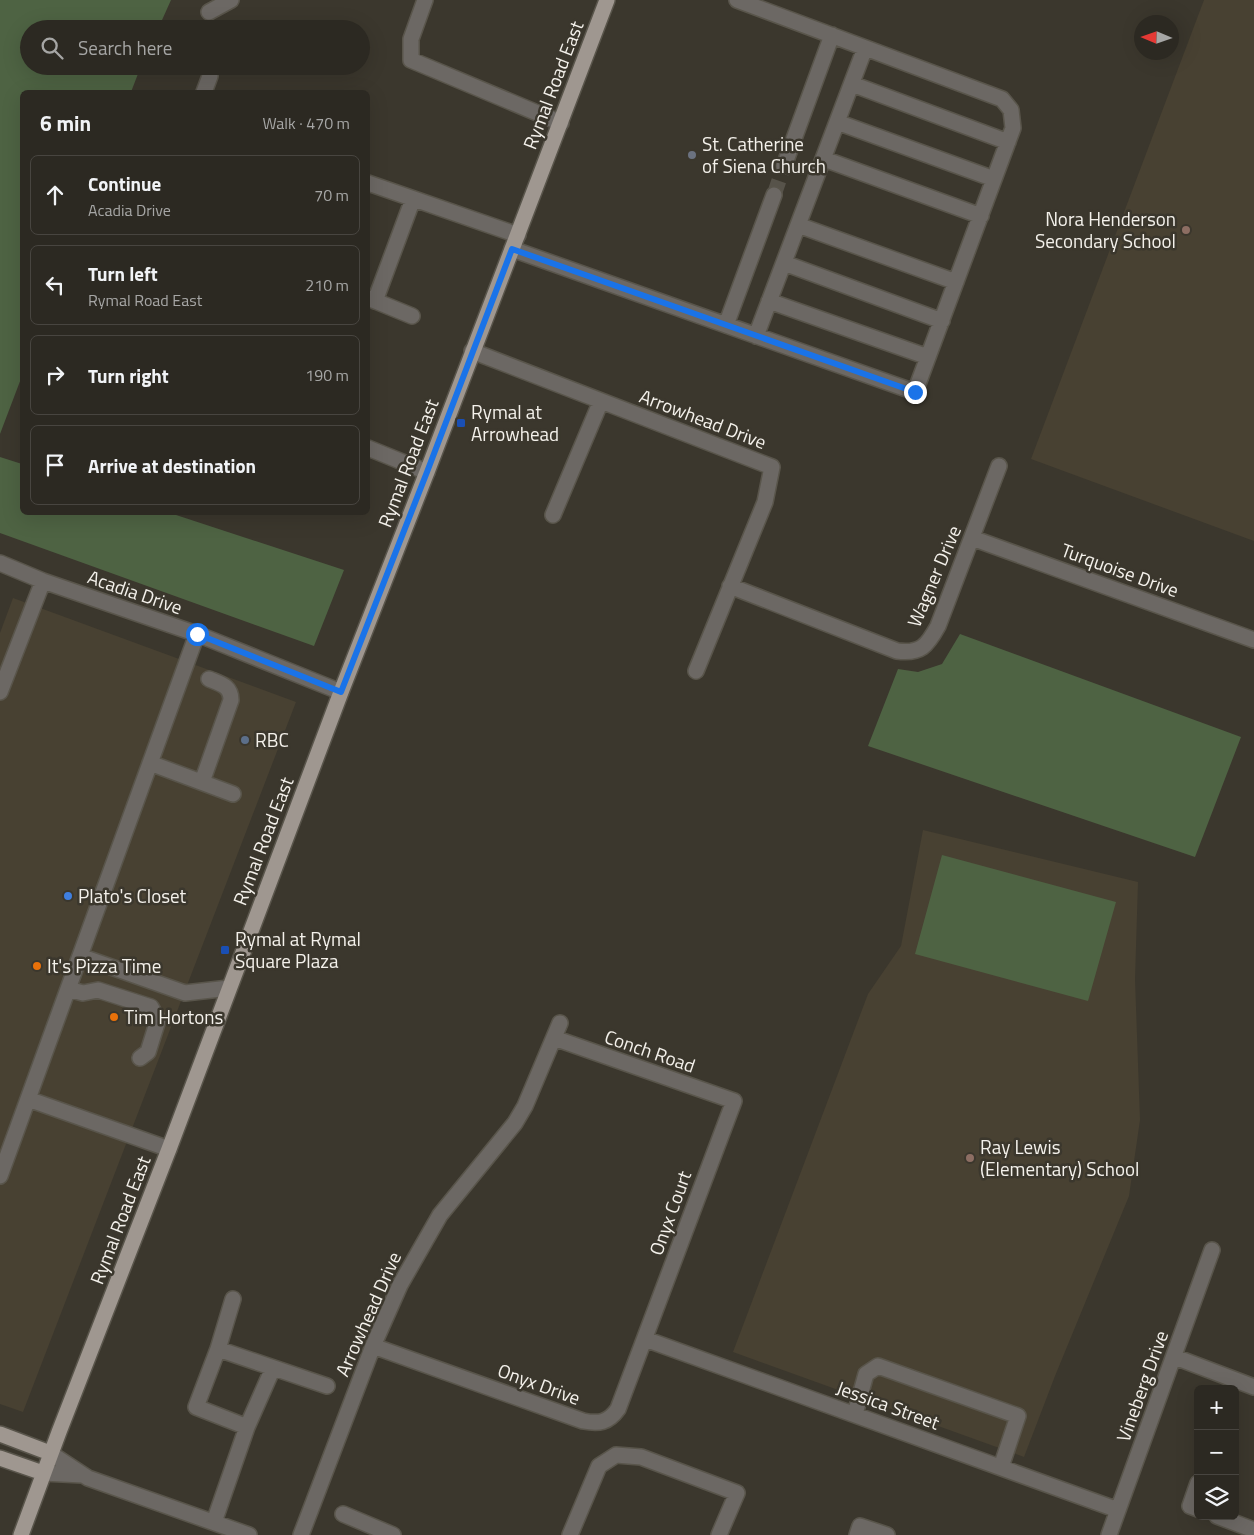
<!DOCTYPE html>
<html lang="en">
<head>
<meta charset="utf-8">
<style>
  body { margin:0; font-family:"Titillium Web",sans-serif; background:#38352f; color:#f1f3f6 }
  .controls { position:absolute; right:15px; bottom:15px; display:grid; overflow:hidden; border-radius:8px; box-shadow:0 5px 20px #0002 }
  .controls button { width:45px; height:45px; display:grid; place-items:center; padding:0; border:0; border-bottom:1px solid #484540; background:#2c2922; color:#f1f3f6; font:25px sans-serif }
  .compass { position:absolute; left:1134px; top:15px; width:45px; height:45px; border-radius:50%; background:#2c2922; box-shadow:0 5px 20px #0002; rotate:272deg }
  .stop { position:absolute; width:15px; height:15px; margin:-11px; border:4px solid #1a73e8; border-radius:50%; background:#fff }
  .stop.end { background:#1a73e8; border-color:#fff; box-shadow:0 1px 5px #0008 }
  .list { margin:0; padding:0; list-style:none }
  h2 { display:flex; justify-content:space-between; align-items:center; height:65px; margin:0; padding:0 20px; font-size:21px }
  h2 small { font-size:16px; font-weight:400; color:#a6a6a5 }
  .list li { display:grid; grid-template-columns:32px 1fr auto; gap:15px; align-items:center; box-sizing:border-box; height:80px; margin:0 10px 10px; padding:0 10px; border:1px solid #484540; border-radius:8px }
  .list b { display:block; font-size:19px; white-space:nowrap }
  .list p { margin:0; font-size:16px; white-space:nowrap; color:#a6a6a5 }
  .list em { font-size:16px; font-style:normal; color:#a6a6a5 }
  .icon { flex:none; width:28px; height:28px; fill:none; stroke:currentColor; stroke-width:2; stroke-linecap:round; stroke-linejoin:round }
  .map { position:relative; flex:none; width:1254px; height:1535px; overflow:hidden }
  .search { position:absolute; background:#2c2922; box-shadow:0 5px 20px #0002; left:20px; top:20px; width:350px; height:55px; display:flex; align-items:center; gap:12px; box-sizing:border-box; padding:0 18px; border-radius:28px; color:#a6a6a5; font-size:19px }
  .panel { position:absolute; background:#2c2922; box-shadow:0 5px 20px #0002; left:20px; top:90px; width:350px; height:425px; border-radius:8px }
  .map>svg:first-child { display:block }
</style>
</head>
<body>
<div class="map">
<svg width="1254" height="1535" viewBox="0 0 1254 1535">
  <rect width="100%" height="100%" fill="#3b372d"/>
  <!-- built -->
  <path fill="#484132" d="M1204 0H1254V541L1031 459Z
    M13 598 296 702 23 1412 0 1404V633Z
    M923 830 1138 882 1135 979 1140 1120 1129 1196 1055 1376 1024 1457 733 1352 868 994 901 946Z"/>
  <!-- green -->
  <path fill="#4e6343" d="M0 0H171L158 29H29V66H141L131 92H22V376L0 434Z
    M0 457 22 464V512L170 513 344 570 314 646 0 533Z
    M960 634 1241 737 1195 857 868 746 898 669 918 672 942 664Z
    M942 855 1116 902 1088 1001 915 954Z"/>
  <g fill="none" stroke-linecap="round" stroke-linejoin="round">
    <!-- minor-tunnel -->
    <path stroke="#57534a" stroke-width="15" stroke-dasharray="15 8" stroke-linecap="butt" d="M774 195 784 166"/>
    <!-- minor casing -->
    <g stroke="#59554b" stroke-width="18">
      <path id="minor" d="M425 0 411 39V60L561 123
        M209 12 231 0
        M852 84 1008 142
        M204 92 210 76
        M837 122 994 179
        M824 159 981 216
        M784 166 832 35
        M368 183 518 235
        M798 225 956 282
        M512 249 915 392 1013 128 1011 110 1002 99 737 0
        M784 263 942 321
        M368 298 412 316
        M375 301 413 199
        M769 301 928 357
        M726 325 774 195
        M756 336 865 48
        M472 351 772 467 765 502 696 671
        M368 448 427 472
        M553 515 601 401
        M972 538 1254 640
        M0 563 43 581 197 634 341 692
        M730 586 897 651C921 654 927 646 938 626L999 466
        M0 692 43 581
        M150 763 233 794
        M202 782 231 700C231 686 221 684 209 679
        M80 956 185 993 229 988
        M68 989 83 993 98 990 151 1007 158 1020 148 1052 140 1058
        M28 1099 169 1149
        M0 1176 197 634
        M233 1299 218 1349 196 1407 247 1427
        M645 1339 1118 1510
        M373 1346 583 1421C599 1424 608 1423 618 1409L734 1101 554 1038
        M218 1349 327 1386
        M1175 1357 1254 1387
        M855 1414 866 1374 878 1366 1018 1416 1001 1467
        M50 1453 88 1478 249 1535
        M43 1473 82 1475
        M1198 1483 1190 1506 1198 1509
        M343 1514 393 1535
        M1217 1516 1254 1530
        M214 1522 247 1427 273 1368
        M301 1535 373 1346 400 1285 440 1215 515 1123 525 1106 560 1023
        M570 1535 599 1466 616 1455 641 1457 737 1493 719 1535
        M857 1535 860 1526 887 1535
        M1109 1535 1212 1250"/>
    </g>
    <!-- major casing -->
    <g stroke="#59554b" stroke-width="18">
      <path id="major" d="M0 1434 50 1453
        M0 1458 43 1473
        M21 1535 59 1432 169 1149 341 692 427 472 607 0"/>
    </g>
    <!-- minor -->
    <use href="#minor" stroke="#6c6864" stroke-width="15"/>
    <!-- major -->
    <use href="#major" stroke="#9f9790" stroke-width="15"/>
  </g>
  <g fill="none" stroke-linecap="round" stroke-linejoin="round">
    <!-- route -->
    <path stroke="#1a73e8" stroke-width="6" d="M197 634 341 692 427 472 512 249 915 392"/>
  </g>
  <!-- markers -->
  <circle fill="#6b7280" stroke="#3b372d" stroke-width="2" cx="692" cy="155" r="5"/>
  <g fill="#8d6e63" stroke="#3b372d" stroke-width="2">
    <circle cx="1186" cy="230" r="5"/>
    <circle cx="970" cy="1158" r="5"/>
  </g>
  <g fill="#1a4fb4" stroke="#3b372d" stroke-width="2">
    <rect x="456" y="418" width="10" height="10" rx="2.5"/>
    <rect x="220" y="945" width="10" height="10" rx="2.5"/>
  </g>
  <circle fill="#5c6f8a" stroke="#3b372d" stroke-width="2" cx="245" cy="740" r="5"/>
  <circle fill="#3f7fe0" stroke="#3b372d" stroke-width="2" cx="68" cy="896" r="5"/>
  <g fill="#e8710a" stroke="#3b372d" stroke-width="2">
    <circle cx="37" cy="966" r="5"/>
    <circle cx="114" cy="1017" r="5"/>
  </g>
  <g text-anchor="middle" stroke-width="5" stroke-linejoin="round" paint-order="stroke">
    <!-- street labels -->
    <g font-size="19" fill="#f4f1eb" stroke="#3b372d">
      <text transform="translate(553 85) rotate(-69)" y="7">Rymal Road East</text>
      <text transform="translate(703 419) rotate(21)" y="7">Arrowhead Drive</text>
      <text transform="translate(408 463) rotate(-69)" y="7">Rymal Road East</text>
      <text transform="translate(1120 570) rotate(20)" y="7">Turquoise Drive</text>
      <text transform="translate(934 576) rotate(-67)" y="7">Wagner Drive</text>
      <text transform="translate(135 592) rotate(19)" y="7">Acadia Drive</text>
      <text transform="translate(263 841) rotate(-69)" y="7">Rymal Road East</text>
      <text transform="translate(650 1051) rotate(19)" y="7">Conch Road</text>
      <text transform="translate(670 1213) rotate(-70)" y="7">Onyx Court</text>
      <text transform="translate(120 1220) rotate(-69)" y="7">Rymal Road East</text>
      <text transform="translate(368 1314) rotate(-66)" y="7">Arrowhead Drive</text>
      <text transform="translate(539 1384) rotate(20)" y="7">Onyx Drive</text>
      <text transform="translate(1142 1386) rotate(-70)" y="7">Vineberg Drive</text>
      <text transform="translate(888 1405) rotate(20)" y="7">Jessica Street</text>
    </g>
    <!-- poi labels -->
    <g font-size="19" fill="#f4f1eb" stroke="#3b372d" text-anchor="start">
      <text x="702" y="151">St. Catherine<tspan x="702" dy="22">of Siena Church</tspan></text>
      <text x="1176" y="226" text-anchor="end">Nora Henderson<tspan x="1176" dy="22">Secondary School</tspan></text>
      <text x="471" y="419">Rymal at<tspan x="471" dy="22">Arrowhead</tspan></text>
      <text x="255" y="747">RBC</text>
      <text x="78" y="903">Plato's Closet</text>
      <text x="235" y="946">Rymal at Rymal<tspan x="235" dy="22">Square Plaza</tspan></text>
      <text x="47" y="973">It's Pizza Time</text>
      <text x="124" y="1024">Tim Hortons</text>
      <text x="980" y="1154">Ray Lewis<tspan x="980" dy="22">(Elementary) School</tspan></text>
    </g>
  </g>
</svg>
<div class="controls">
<button>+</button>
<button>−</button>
<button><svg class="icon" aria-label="layers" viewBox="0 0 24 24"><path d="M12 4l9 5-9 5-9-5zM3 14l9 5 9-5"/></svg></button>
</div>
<svg class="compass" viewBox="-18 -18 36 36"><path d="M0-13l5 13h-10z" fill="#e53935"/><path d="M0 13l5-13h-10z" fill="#a6a6a5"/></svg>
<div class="stop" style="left:197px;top:634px"></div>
<div class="stop end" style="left:915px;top:392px"></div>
<div class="search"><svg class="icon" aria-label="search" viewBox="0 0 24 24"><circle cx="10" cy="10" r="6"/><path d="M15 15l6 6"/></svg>Search here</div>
<section class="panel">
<h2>6 min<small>Walk · 470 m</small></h2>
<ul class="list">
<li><svg class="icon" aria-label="ahead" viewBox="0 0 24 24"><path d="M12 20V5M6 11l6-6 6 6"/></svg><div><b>Continue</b><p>Acadia Drive</p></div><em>70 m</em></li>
<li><svg class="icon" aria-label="left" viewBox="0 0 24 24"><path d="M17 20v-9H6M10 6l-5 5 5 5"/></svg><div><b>Turn left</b><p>Rymal Road East</p></div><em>210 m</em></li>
<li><svg class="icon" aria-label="right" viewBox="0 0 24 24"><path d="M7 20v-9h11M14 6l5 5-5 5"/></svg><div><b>Turn right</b></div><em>190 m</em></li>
<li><svg class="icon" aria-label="arrive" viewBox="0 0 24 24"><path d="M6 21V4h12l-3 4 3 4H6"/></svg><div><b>Arrive at destination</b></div></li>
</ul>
</section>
</div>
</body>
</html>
